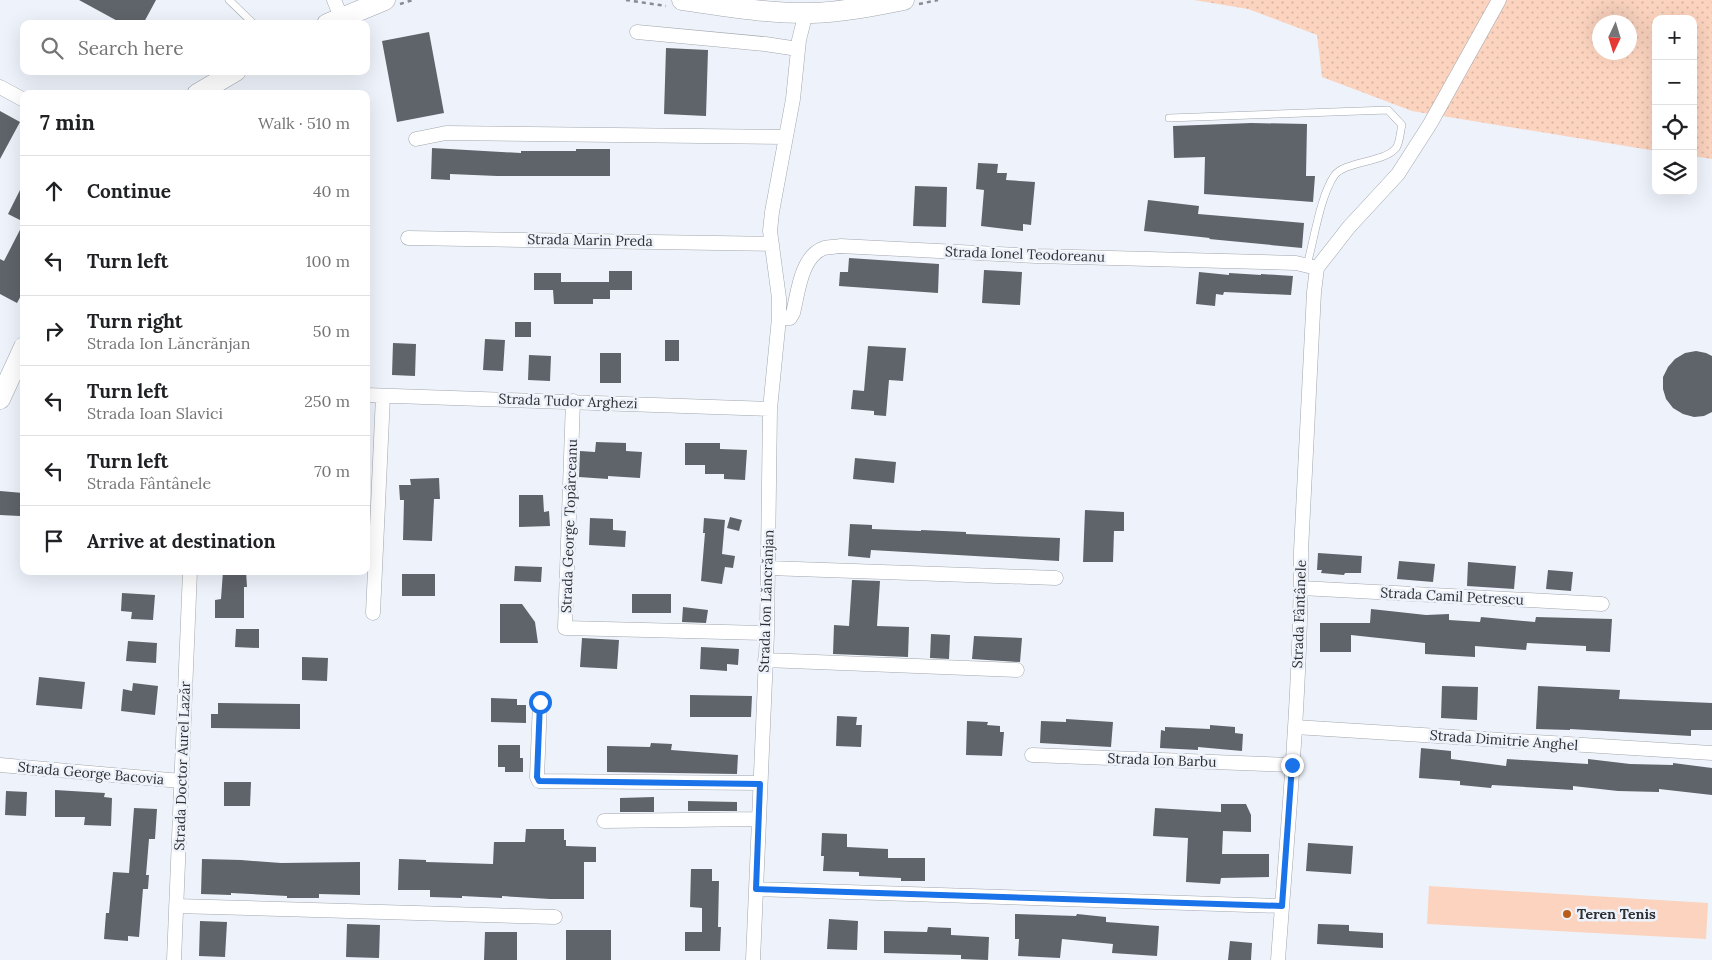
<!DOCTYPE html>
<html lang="en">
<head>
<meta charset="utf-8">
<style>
  body { margin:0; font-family:Lora,serif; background:#f2f2f2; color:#202124 }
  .controls { position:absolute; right:15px; top:15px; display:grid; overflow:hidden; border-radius:10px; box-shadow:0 5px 20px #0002 }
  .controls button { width:45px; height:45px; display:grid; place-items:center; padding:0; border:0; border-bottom:1px solid #e0e0e0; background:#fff; color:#202124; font:25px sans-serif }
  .compass { position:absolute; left:1592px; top:15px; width:45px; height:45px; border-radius:50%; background:#fff; box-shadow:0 5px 20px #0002; rotate:184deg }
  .stop { position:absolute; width:15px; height:15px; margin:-11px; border:4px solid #1a73e8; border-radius:50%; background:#fff }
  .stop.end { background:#1a73e8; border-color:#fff; box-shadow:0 1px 5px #0008 }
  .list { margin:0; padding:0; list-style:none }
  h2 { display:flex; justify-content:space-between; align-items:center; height:65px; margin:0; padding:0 20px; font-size:21px }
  h2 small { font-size:16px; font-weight:400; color:#757577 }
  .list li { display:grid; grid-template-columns:32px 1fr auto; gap:15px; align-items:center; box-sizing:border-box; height:70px; padding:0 20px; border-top:1px solid #e0e0e0 }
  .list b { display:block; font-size:19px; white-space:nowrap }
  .list p { margin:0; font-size:16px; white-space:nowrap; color:#757577 }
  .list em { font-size:16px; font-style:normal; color:#757577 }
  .icon { flex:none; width:28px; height:28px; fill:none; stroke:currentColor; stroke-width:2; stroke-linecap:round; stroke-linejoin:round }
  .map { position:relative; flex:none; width:1712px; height:960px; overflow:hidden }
  .search { position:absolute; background:#fff; box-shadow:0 5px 20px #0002; left:20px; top:20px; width:350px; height:55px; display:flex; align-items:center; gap:12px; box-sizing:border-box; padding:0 18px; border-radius:10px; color:#757577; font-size:19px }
  .panel { position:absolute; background:#fff; box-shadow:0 5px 20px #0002; left:20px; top:90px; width:350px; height:485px; border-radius:10px }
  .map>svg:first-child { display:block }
</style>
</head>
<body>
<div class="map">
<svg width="1712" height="960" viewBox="0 0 1712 960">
  <defs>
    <pattern id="grass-dots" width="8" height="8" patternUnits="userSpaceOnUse" patternTransform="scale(1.25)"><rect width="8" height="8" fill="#fbd3be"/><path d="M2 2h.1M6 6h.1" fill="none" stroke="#d7b5a4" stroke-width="1.8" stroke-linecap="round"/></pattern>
  </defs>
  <rect width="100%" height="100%" fill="#eef3fb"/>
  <!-- grass -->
  <path fill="url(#grass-dots)" fill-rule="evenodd" d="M1194 0H1712V159L1693 156V19H1656V151L1412 111 1322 77 1317 35 1248 9ZM1600 22H1630V52H1600Z"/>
  <!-- pitch -->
  <path fill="#fbd3be" d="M1429 886 1708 903 1706 939 1427 924Z"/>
  <!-- building -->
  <path fill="#5f636a" d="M79 0H156L143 24H123Z
    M429 32 444 113 397 122 382 41Z
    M666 48 708 50 706 116 664 114Z
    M0 111 20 122 0 159Z
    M1251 123 1307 124 1306 176H1315L1313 202 1204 194 1205 157 1174 158 1173 126Z
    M432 148 521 153V151H576V149H610V176H497L450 174V180L431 179Z
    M978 163 998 164 997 173H1007L1006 180 1035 182 1031 225 1023 224V231L981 226 984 190 976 189Z
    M24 182V290L17 303 0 294V259L4 261 24 222 8 214Z
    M915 186 947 187 946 227 913 226Z
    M1148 200 1199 206 1198 214 1304 223 1302 248 1209 239 1210 238 1144 231Z
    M849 258 939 264 938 293 839 286 840 272H848Z
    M984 270 1022 272 1020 305 982 303Z
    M609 271H632V290H610V299H593V304H554L553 290H534V273H561V282H609Z
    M1199 272 1229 275V273L1261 275V274L1293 276 1291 295 1224 292 1223 295 1216 294 1215 306 1196 304Z
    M515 322H531V337H515Z
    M485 339 505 340 503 371 483 370Z
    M665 340H679V361H665Z
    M393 343 416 344 415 376 392 375Z
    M868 346 906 348 903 381 889 380 886 416 874 415V411L851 409 853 390 864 391Z
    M1696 351 1706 353 1712 356V412L1704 416 1694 417 1683 414 1673 408 1666 399 1663 389V377L1668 367 1675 359 1685 353Z
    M600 353H621V383H600Z
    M529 355 551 356 550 381 528 380Z
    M596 442 626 443V451L642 452 640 478 608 476V479L579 477 580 451 595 452Z
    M685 443H720V449L747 450 745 480 724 479V474H705V465H685Z
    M855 458 896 462 894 483 853 479Z
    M439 478 440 499H434L432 541 403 540 404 500H400L399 485H411L410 479Z
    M0 491 23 493 20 516 0 515Z
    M519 495H543L544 512 549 511 550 526 519 527Z
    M1085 510 1124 512V531H1114L1113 562H1083Z
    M730 517 742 520 739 531 727 528Z
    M590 518 613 519V530L626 531 625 547 589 545Z
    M704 518 725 520 722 554 735 556 733 568 725 567 722 584 701 581 705 533H703Z
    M850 524 872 525V529L921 531V530L966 532V534L1060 538 1059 561 871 550 870 558 848 556Z
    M1318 553 1362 556 1361 573H1345L1344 575 1321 573 1322 570H1317Z
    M1399 561 1435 564 1433 582 1397 579Z
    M1468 562 1516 566 1514 589 1467 586Z
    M515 566 542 567 541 582 514 581Z
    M1548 570 1573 572 1571 591 1546 589Z
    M223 571H246L247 587H244V618H215V600L221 599Z
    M402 574H435V596H402Z
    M852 580 880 581 877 626 909 627 908 657 833 654 834 625 849 626Z
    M122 593 155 595 153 620 131 619 132 612 121 611Z
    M632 594H671V613H632Z
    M500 604H522L535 622 538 643H500Z
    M683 607 708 610 706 623 682 622Z
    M1371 609 1426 615 1449 614V620L1480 622 1481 617 1535 622 1536 617 1612 619 1610 652 1586 651V646L1527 643 1526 650 1475 646V657L1425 654V643L1351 635V652H1320V623H1370Z
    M236 629H259V648L235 647Z
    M931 634 950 635 949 659 930 658Z
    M974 636 1022 638 1020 662 972 659Z
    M582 638 619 640 617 669 580 667Z
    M128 641 157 643 156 663 126 661Z
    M701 647 739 649 738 665 727 664V671L700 669Z
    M302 657 328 658 327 681 302 680Z
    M39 677 85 682 82 709 36 705Z
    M133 683 158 686 155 715 121 711 123 689 132 691Z
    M1442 686 1478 687 1477 720 1441 718Z
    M1538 686 1620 690 1619 699 1712 703V730H1691V736L1570 729V730L1536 729Z
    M690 695 752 696 751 717H690Z
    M491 698 517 699V705H526V723L491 722Z
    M218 703 300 704V729L211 728V714H218Z
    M837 716 857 717 856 725H862L861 747 836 746Z
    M1066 719 1113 722 1111 747 1040 743 1041 721 1066 722Z
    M967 721 988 722 987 725 1000 726V732H1004L1002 756 966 755Z
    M1210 725 1235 727V733L1243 734 1242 751 1198 747V750L1160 748 1161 730 1165 731V727L1210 729Z
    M651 743 672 744 671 750 738 755 737 774 607 772V746L650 747Z
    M498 745H520V758H523V772H505V767H498Z
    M1421 748 1451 751V759L1506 766 1507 759 1588 764V759L1630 764 1673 765V763L1712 768V795L1659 789V792L1618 791 1573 786V790L1492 785 1491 788 1460 785V781L1419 778Z
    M224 782H251L250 806H224Z
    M55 790 105 793 104 797 112 798 111 826 84 825 85 817H55Z
    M6 791 27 792 26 816 5 815Z
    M654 797V812H620V798Z
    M688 801 737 802V811H688Z
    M1221 804H1246L1251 815V832L1223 831 1222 854H1269V877L1221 878 1220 884 1186 882 1188 838 1153 836 1155 808 1221 812Z
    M134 808 157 809 155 839H149L146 875H149L148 889H143L139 937 128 936V941L104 939 106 913H109L113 872 129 873Z
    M526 829H564V840H566V846L596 847V862H584V899H550L502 896V898L462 896V898L430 897V890H398L399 859 426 860V862L493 864 494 842H525Z
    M822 833 847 834V847L888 849V858H925V881H901V878L859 876V872L823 871 824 856H821Z
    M1308 843 1353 846 1351 874 1306 871Z
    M202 859 241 860 281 863 360 862V895L319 894V898H287V896L231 893V895L201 894Z
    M691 869H712V881H719L718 927H721L720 951H685V932H702V908L690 907Z
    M1015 914 1076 916 1077 914 1106 917V922L1159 926 1157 956 1112 953 1113 944 1062 939 1060 958 1018 956 1019 939H1015Z
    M829 919 858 921 857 950 827 949Z
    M200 921 227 922 225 957 199 956Z
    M347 924 380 925 379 958 346 957Z
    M1318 924 1349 925V931L1383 933V948L1317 944Z
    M928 927 951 928V935L989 937 988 960 961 959V955L884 953V931L927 932Z
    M566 930H611V960H566Z
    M485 932H517V960H484Z
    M1230 941 1252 943 1251 960H1228Z"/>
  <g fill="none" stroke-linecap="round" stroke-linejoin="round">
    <!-- lane casing -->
    <g stroke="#a1a6ae" stroke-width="8">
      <path id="lane" d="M229 0 254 24
        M1169 118 1388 110 1402 125C1400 132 1400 143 1396 148 1384 163 1344 161 1334 176 1320 197 1314 240 1307 265"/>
    </g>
    <!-- street casing -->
    <g stroke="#a1a6ae" stroke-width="15">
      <path id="street" d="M334 0 341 17
        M637 32 765 44 798 49
        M0 87 24 100
        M416 139 446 133 786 137
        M408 238 772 244
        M1317 268 1349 227 1398 174 1430 124 1499 0
        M779 318H790L793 313C798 293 801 256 824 248 829 247 835 247 840 246L1036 256 1296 263 1317 268
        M366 395 770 409
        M573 401 565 628 767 633
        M768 568 1056 578
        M1301 588 1602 604
        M373 613 383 396
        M765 660 1017 670
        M540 702 537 777 539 781 760 783
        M1295 727 1712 753
        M1032 755 1292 765
        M0 765 181 781
        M604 821 758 819
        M756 889 1282 906
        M176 906 555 917
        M174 960 190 571
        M753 960 767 633 770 409 779 318V298L770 231 772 212 793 99 799 40 806 12
        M1278 960C1288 824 1301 687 1301 551L1314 292 1317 268"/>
    </g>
    <!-- secondary casing -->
    <g stroke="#a1a6ae" stroke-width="21">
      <path id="secondary" d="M682 0C725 6 768 14 812 13 843 12 874 6 904 0
        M327 24 385 0
        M197 94 236 71
        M0 399 24 347"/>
    </g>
    <!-- path -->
    <path stroke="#888b90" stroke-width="2.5" stroke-dasharray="4 4" stroke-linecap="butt" d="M626 0 666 6
      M400 4 413 0
      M919 4 938 0"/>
    <!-- lane -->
    <use href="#lane" stroke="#fff" stroke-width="7"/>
    <!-- street -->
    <use href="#street" stroke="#fff" stroke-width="14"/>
    <!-- secondary -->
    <use href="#secondary" stroke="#fff" stroke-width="20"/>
  </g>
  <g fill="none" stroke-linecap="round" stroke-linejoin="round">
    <!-- route -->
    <path stroke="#1a73e8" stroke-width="6" d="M540 702 537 777 539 781 760 784 756 889 1282 906 1292 765"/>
  </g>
  <!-- markers -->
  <circle fill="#bb5c16" stroke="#eef3fb" stroke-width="2" cx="1567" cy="914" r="5"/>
  <g text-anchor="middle" stroke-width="5" stroke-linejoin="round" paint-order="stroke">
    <!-- street labels -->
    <g font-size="14" fill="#2d2f32" stroke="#eef3fb">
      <text transform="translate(590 240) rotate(1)" y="5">Strada Marin Preda</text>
      <text transform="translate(1025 254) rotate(2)" y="5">Strada Ionel Teodoreanu</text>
      <text transform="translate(568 401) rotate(2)" y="5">Strada Tudor Arghezi</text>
      <text transform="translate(569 526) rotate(-88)" y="5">Strada George Topârceanu</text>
      <text transform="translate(1452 596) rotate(3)" y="5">Strada Camil Petrescu</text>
      <text transform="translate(766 601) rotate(-88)" y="5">Strada Ion Lăncrănjan</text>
      <text transform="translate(1299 614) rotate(-88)" y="5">Strada Fântânele</text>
      <text transform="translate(1504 740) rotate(4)" y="5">Strada Dimitrie Anghel</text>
      <text transform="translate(1162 760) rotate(2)" y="5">Strada Ion Barbu</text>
      <text transform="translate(182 766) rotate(-88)" y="5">Strada Doctor Aurel Lazăr</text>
      <text transform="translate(91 773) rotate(5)" y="5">Strada George Bacovia</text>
    </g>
    <!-- poi labels -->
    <g font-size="14" font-weight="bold" fill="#2d2f32" stroke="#eef3fb" text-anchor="start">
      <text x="1577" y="919">Teren Tenis</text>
    </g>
  </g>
</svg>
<div class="controls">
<button>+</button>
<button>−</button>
<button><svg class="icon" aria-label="locate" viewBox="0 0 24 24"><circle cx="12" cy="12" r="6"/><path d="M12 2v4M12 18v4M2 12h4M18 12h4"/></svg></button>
<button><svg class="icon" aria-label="layers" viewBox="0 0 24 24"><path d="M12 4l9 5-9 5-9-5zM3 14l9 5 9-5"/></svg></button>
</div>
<svg class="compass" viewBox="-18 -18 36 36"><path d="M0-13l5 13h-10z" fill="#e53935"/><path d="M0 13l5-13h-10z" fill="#757577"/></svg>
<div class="stop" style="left:540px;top:702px"></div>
<div class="stop end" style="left:1292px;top:765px"></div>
<div class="search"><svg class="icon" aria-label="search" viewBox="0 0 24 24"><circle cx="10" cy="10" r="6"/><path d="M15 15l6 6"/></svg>Search here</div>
<section class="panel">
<h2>7 min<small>Walk · 510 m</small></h2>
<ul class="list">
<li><svg class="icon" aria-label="ahead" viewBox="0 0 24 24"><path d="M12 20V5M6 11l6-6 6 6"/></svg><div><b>Continue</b></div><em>40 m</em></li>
<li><svg class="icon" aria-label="left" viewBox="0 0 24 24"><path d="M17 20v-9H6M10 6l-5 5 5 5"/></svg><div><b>Turn left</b></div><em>100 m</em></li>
<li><svg class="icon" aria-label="right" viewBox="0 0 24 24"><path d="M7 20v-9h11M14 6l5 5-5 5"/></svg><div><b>Turn right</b><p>Strada Ion Lăncrănjan</p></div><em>50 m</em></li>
<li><svg class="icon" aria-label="left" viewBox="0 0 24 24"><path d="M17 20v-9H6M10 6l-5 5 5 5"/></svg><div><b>Turn left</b><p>Strada Ioan Slavici</p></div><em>250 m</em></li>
<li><svg class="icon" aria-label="left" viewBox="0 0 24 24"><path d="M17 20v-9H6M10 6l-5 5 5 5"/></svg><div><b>Turn left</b><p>Strada Fântânele</p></div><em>70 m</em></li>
<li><svg class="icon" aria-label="arrive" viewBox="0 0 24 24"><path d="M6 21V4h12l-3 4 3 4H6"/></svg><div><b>Arrive at destination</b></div></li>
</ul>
</section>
</div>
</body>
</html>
